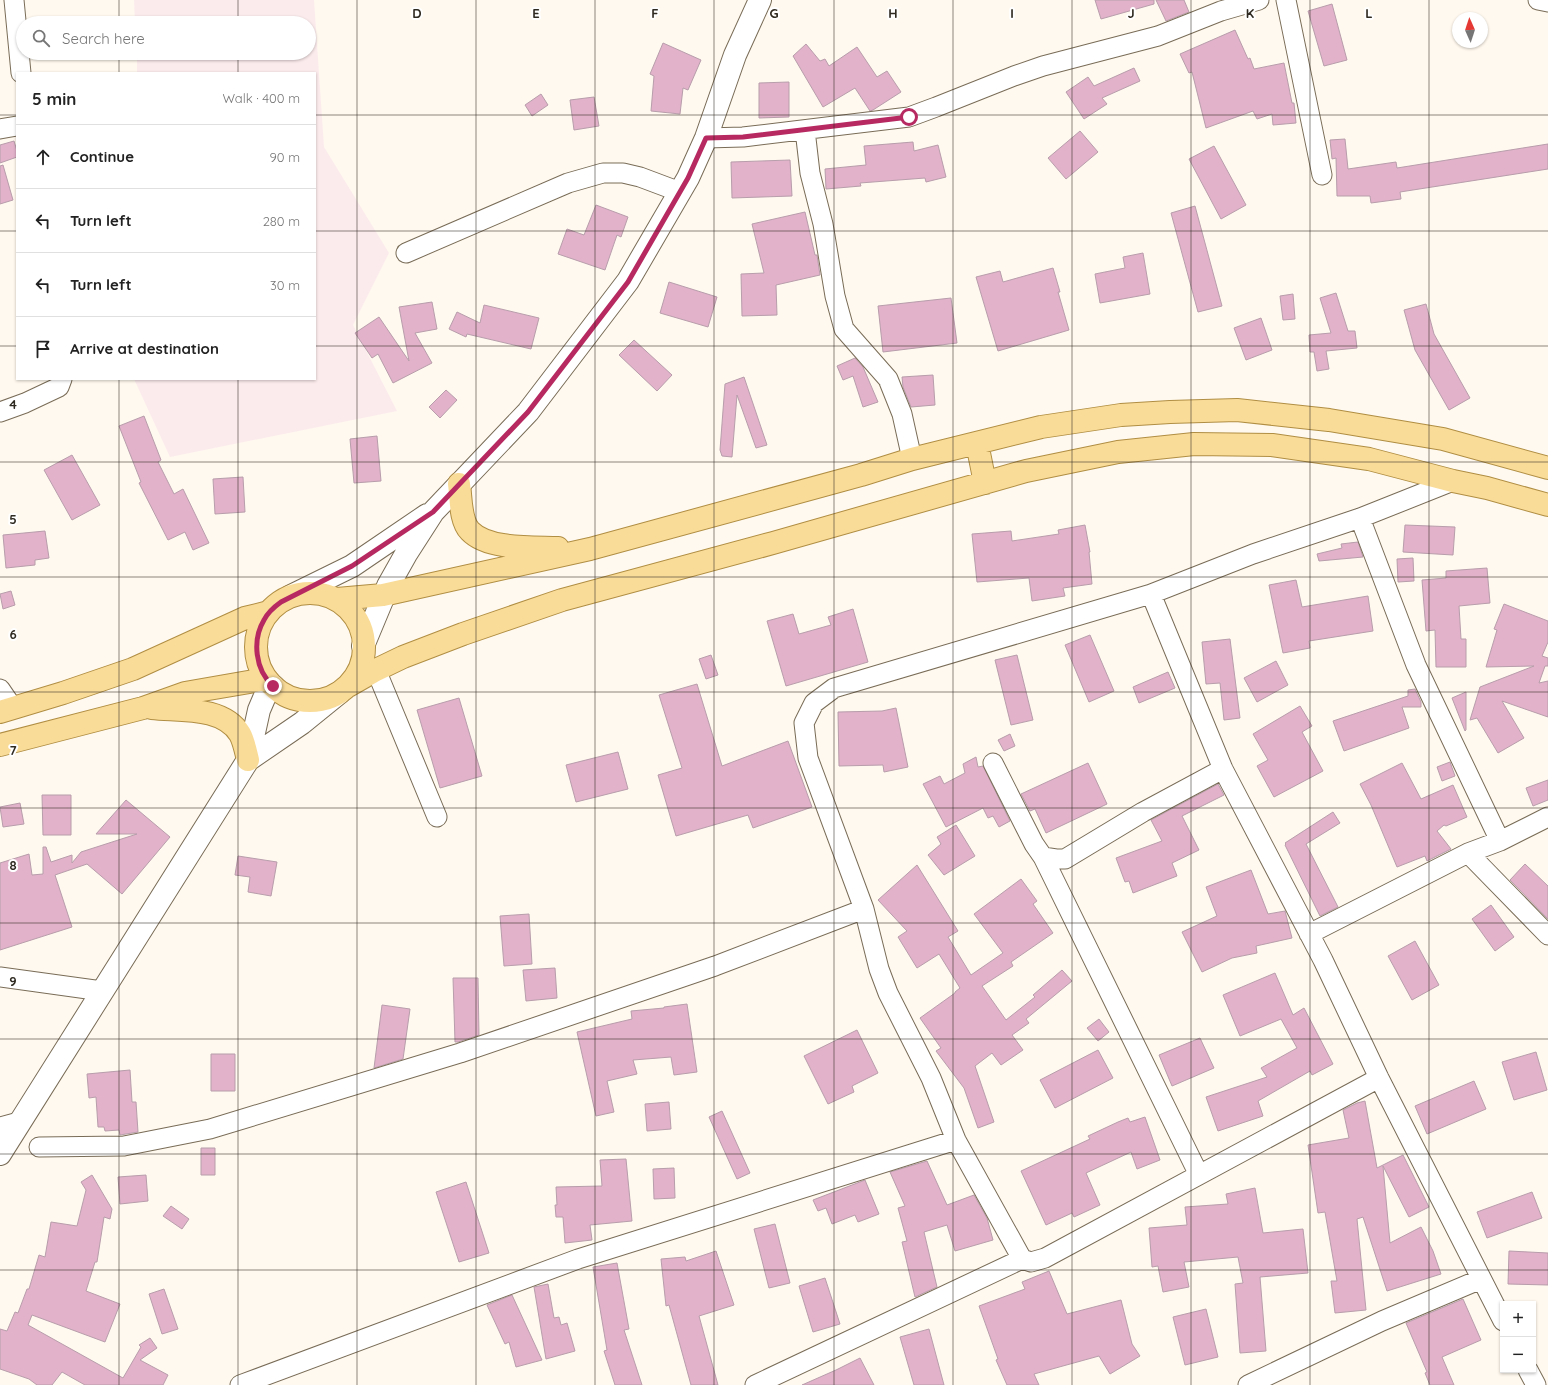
<!DOCTYPE html>
<html lang="en">
<head>
<meta charset="utf-8">
<style>
  body { margin:0; font-family:Quicksand,sans-serif; background:#f2f2f2; color:#222 }
  .controls { position:absolute; right:12px; bottom:12px; display:grid; overflow:hidden; border-radius:0px; box-shadow:0 1px 3px #0004 }
  .controls button { width:36px; height:36px; display:grid; place-items:center; padding:0; border:0; border-bottom:1px solid #e0e0e0; background:#fff; color:#222; font:20px sans-serif }
  .compass { position:absolute; left:1452px; top:12px; width:36px; height:36px; border-radius:50%; background:#fff; box-shadow:0 1px 3px #0004; rotate:357deg }
  .stop { position:absolute; width:12px; height:12px; margin:-9px; border:3px solid #b62a61; border-radius:50%; background:#fff }
  .stop.end { background:#b62a61; border-color:#fff; box-shadow:0 1px 4px #0008 }
  .list { margin:0; padding:0; list-style:none }
  h2 { display:flex; justify-content:space-between; align-items:center; height:52px; margin:0; padding:0 16px; font-size:17px }
  h2 small { font-size:13px; font-weight:400; color:#767676 }
  .list li { display:grid; grid-template-columns:26px 1fr auto; gap:12px; align-items:center; box-sizing:border-box; height:64px; padding:0 16px; border-top:1px solid #e0e0e0 }
  .list b { display:block; font-size:15px; white-space:nowrap }
  .list em { font-size:13px; font-style:normal; color:#767676 }
  .icon { flex:none; width:22px; height:22px; fill:none; stroke:currentColor; stroke-width:2; stroke-linecap:round; stroke-linejoin:round }
  .map { position:relative; flex:none; width:1548px; height:1385px; overflow:hidden }
  .search { position:absolute; background:#fff; box-shadow:0 1px 3px #0004; left:16px; top:16px; width:300px; height:44px; display:flex; align-items:center; gap:10px; box-sizing:border-box; padding:0 14px; border-radius:22px; color:#767676; font-size:15px }
  .panel { position:absolute; background:#fff; box-shadow:0 1px 3px #0004; left:16px; top:72px; width:300px; height:308px; border-radius:0px }
  .map>svg:first-child { display:block }
</style>
</head>
<body>
<div class="map">
<svg width="1548" height="1385" viewBox="0 0 1548 1385">
  <rect width="100%" height="100%" fill="#fff9ef"/>
  <!-- education -->
  <path fill="#fcebed" d="M134 0H314L324 147 389 253 353 325 397 411 170 457 134 379H315V73H137V53H309V23H135Z"/>
  <!-- building -->
  <path fill="#e1b2ca" stroke="#b89dab" d="M1095 0H1154V4L1101 19Z
    M1156 0H1184L1189 12 1166 21Z
    M1332 4 1347 60 1324 66 1308 11Z
    M1235 30 1248 59 1250 58 1254 69 1284 63 1292 103H1294L1296 123 1273 125 1272 114 1257 119 1253 111 1206 128 1192 72 1189 73 1180 54Z
    M663 43 701 60 688 90 683 88 680 114 651 111 654 76 650 74Z
    M806 44 820 61 825 59 829 66 857 47 877 77 887 71 901 92 873 110 870 111 855 88 823 107 793 56Z
    M1134 68 1140 81 1102 98 1107 104 1084 119 1066 92 1088 77 1094 86Z
    M789 82V117L759 118V83Z
    M541 94 548 105 532 116 525 105Z
    M594 97 599 126 574 130 570 100Z
    M1080 131 1098 152 1066 179 1048 158Z
    M1345 139 1348 169 1396 162 1397 168 1548 144V169L1400 192 1401 199 1371 203 1370 196H1337L1336 158 1332 159 1330 140Z
    M14 141 17 151V157L0 163V145Z
    M913 142 914 151 938 145 946 177 926 182 925 178 860 183 861 186 826 189 825 169 866 165 864 146Z
    M1214 146 1246 205 1221 219 1189 159Z
    M790 160 792 196 732 198 731 162Z
    M3 165 13 200 0 204V166Z
    M596 205 628 217 621 237 617 235 605 270 558 254 567 229 584 235Z
    M1195 206 1222 306 1198 312 1171 213Z
    M805 212 815 255H817L820 275 776 285 777 315 742 316 741 274 764 273 752 224Z
    M1143 253 1150 294 1100 303 1095 274 1125 268 1123 257Z
    M1053 268 1060 292H1058L1069 330 998 351 976 277 1000 271 1003 282Z
    M669 282 717 297 708 327 660 313Z
    M1336 293 1348 331H1355L1357 348 1326 351 1329 369 1317 371 1314 352H1310L1309 335 1331 333 1320 298Z
    M1293 294 1295 319 1283 320 1280 296Z
    M951 298 957 343 883 352 878 306Z
    M432 302 437 329 415 333 432 363 393 383 378 354 372 358 355 333 379 317 409 361 399 307Z
    M1426 304 1434 334 1470 398 1449 410 1415 350 1404 310Z
    M484 305 539 318 531 349 467 334 466 337 449 329 457 312 480 323Z
    M1261 318 1272 350 1246 360 1234 328Z
    M634 340 672 375 657 391 619 355Z
    M855 358 863 367 878 402 863 407 853 376 843 380 837 366Z
    M933 375 935 405 911 407 903 387 902 377Z
    M744 377 767 445 756 448 737 395 732 457 722 456 720 450 725 384Z
    M446 390 457 400 440 418 429 407Z
    M144 416 161 460 158 462 174 494 183 489 209 543 193 550 185 532 168 540 139 483 141 482 119 426Z
    M377 436 381 481 354 483 350 439Z
    M72 455 100 505 72 520 44 470Z
    M243 477 245 512 215 514 213 479Z
    M1085 525 1090 552H1089L1092 584 1063 588 1065 596 1032 601 1029 578 977 582 972 534 1011 531 1012 541 1059 534 1058 530Z
    M1405 525 1455 527 1453 555 1403 552Z
    M45 531 49 558 35 560V565L6 568 3 535Z
    M1358 542 1363 557 1319 561 1317 554 1342 548 1341 544Z
    M1413 558 1414 581 1398 582 1397 559Z
    M1487 568 1490 603 1459 606 1461 639H1466V667H1436L1435 630 1426 631 1422 580 1446 578V571Z
    M1296 580 1302 607 1368 596 1373 631 1309 641 1310 648 1283 653 1269 585Z
    M11 591 15 605 3 609 0 594Z
    M1504 604 1548 621V642L1542 656 1548 658V666H1545L1539 683 1548 681V717L1502 701 1524 738 1498 753 1477 718 1470 720 1480 687 1534 666 1486 667 1497 630 1494 629Z
    M853 609 868 662 786 686 767 621 793 614 799 634 831 625 828 617Z
    M1090 635 1114 691 1089 702 1065 645Z
    M1230 639 1240 718 1224 720 1220 683 1206 684 1202 642Z
    M711 655 718 675 706 679 699 659Z
    M1017 655 1033 720 1011 725 995 660Z
    M1276 661 1288 685 1257 702 1244 678Z
    M1168 672 1175 688 1139 703 1133 687Z
    M697 684 722 766 788 741 812 807 753 828 748 815 676 836 658 775 682 768 659 695Z
    M1415 689 1421 702V707H1402L1409 728 1344 751 1333 721 1408 696V690Z
    M1466 692V730L1465 731 1452 698Z
    M459 698 482 776 440 788 417 710Z
    M1300 706 1312 726 1302 732 1323 771 1274 797 1257 766 1268 760 1253 734Z
    M896 708 908 767 884 772 883 765 839 766 838 712 882 711Z
    M1010 734 1015 746 1004 751 998 740Z
    M618 752 628 789 576 802 566 765Z
    M976 757 978 767 983 766 1010 821 999 827 993 816 988 818 983 808 946 827 923 784 940 776 944 784 965 773 963 764Z
    M1450 762 1455 776 1442 781 1437 767Z
    M1088 763 1107 804 1046 833 1035 809 1030 811 1021 794Z
    M1402 763 1421 799 1453 785 1467 817 1446 826 1444 825 1437 831 1451 849 1427 861 1425 856 1397 867 1371 805 1360 784Z
    M1548 780V800L1533 806 1526 788Z
    M1218 784 1224 795 1182 816 1199 850 1172 863 1177 876 1133 893 1129 881 1125 882 1116 858 1162 841 1151 820Z
    M42 795H71V835H43Z
    M126 800 170 837 122 894 87 864 55 875 72 927 0 950V863L29 854 32 875 43 874V847H46L51 862 72 855V863L81 852 137 834H96Z
    M20 803 24 824 3 827 0 807Z
    M1333 812 1340 823 1306 844 1338 907 1320 916 1285 845 1286 844 1285 843Z
    M956 825 975 856 944 875 928 855 941 844 937 837Z
    M238 856 277 862 271 896 248 892 250 877 235 875Z
    M1525 864 1548 886V919L1510 880Z
    M917 865 958 931 948 937 971 975 1003 953 974 914 1021 879 1037 901 1033 904 1053 933 1011 962 1013 966 982 986 1006 1020 1035 997 1033 995 1062 970 1072 981 1026 1019 1029 1023 1012 1035 1023 1050 1001 1065 992 1053 975 1066 994 1122 978 1128 964 1088 936 1051 941 1048 920 1018 955 993V992L960 988 939 954 917 968 898 937 907 931 878 900Z
    M1251 870 1268 914 1285 911 1292 938 1256 946 1257 953 1232 958 1202 972 1182 932 1217 916 1206 887Z
    M1491 905 1514 937 1495 951 1472 919Z
    M529 914 532 964 504 966 500 916Z
    M1415 941 1439 985 1412 1000 1388 956Z
    M555 968 557 998 526 1001 523 970Z
    M1275 973 1293 1015 1304 1008 1333 1064 1312 1075 1310 1071 1258 1101 1263 1116 1218 1131 1206 1097 1267 1077 1261 1068 1297 1048 1281 1019 1240 1036 1223 995Z
    M453 978H478L479 1035 458 1042H455Z
    M687 1004 697 1072 674 1075 671 1057 633 1060 637 1074 607 1081 614 1112 596 1116 577 1032 632 1019 631 1011 664 1008V1007Z
    M382 1005 410 1009 403 1059 374 1068Z
    M1099 1019 1109 1032 1098 1041 1087 1028Z
    M857 1030 878 1073 852 1086 854 1092 828 1104 804 1056Z
    M1200 1038 1214 1068 1172 1086 1159 1055Z
    M1098 1050 1113 1078 1055 1108 1040 1080Z
    M1536 1052 1547 1090 1514 1100 1502 1062Z
    M211 1054H235V1091H211Z
    M130 1070 132 1102H136L138 1132 120 1135 119 1130 105 1131 104 1127H98L96 1097 89 1098 87 1074Z
    M1474 1081 1486 1109 1427 1134 1415 1106Z
    M1365 1101 1377 1168 1403 1155 1429 1207 1409 1217 1383 1166 1390 1243 1421 1227 1433 1251 1441 1274 1387 1291 1363 1217 1357 1219 1366 1310 1335 1313 1331 1281H1337L1325 1212 1318 1213 1308 1145 1349 1138 1343 1110 1357 1103Z
    M669 1102 671 1129 647 1131 645 1104Z
    M722 1111 750 1173 737 1179 709 1117Z
    M1145 1117 1160 1160 1137 1169 1131 1152 1086 1173 1100 1205 1074 1217 1072 1213 1046 1225 1021 1171 1090 1139 1088 1136 1118 1122 1128 1118 1130 1122Z
    M201 1148H215V1175H201Z
    M626 1159 632 1221 590 1225 592 1240 565 1243 563 1217H556L555 1205H557L556 1187 602 1186 600 1160Z
    M927 1161 947 1205 974 1195 987 1218 993 1240 955 1251 947 1225 924 1232 937 1287 915 1297 902 1242 907 1241 898 1208 905 1206 890 1172Z
    M674 1168 675 1198 654 1199 653 1169Z
    M92 1175 112 1209 110 1219 104 1217 97 1262H95L86 1291 120 1304 105 1342 32 1315 28 1325 123 1378 141 1347 139 1345 150 1338 157 1348 140 1360 168 1375 163 1385H85L62 1372 52 1385H37L29 1379 0 1369V1329L7 1331 15 1312 18 1313 27 1289H29L39 1255 45 1257 51 1222 77 1226 86 1190 81 1182Z
    M146 1175 148 1201 120 1204 118 1177Z
    M865 1180 879 1214 858 1222 855 1215 832 1224 826 1208 818 1211 813 1200Z
    M466 1182 489 1253 459 1262 436 1192Z
    M1255 1188 1263 1233 1303 1229 1308 1273 1260 1277 1266 1351 1240 1353 1235 1284 1243 1283 1238 1257 1184 1262 1189 1287 1163 1292 1158 1266 1152 1267 1149 1228 1187 1225 1185 1207 1228 1204 1226 1194Z
    M1532 1192 1542 1218 1487 1238 1477 1212Z
    M171 1206 189 1219 182 1229 163 1216Z
    M775 1224 790 1283 769 1288 754 1229Z
    M716 1251 734 1305 699 1316 718 1385H691L669 1305 666 1306 661 1259 685 1257 686 1261Z
    M1509 1251 1548 1253V1285L1508 1284Z
    M617 1263 629 1329 624 1330 642 1385H615L604 1351 607 1350 593 1267Z
    M1049 1271 1067 1314 1121 1300 1132 1344 1140 1356 1110 1374 1099 1356 1034 1374 1039 1385H1007L996 1360 998 1359 979 1306 1025 1289 1022 1282Z
    M825 1278 840 1324 813 1332 799 1286Z
    M548 1284 554 1318 559 1317 561 1325 567 1323 575 1351 546 1359 534 1287Z
    M164 1289 178 1329 162 1334 149 1294Z
    M512 1295 542 1360 516 1367 509 1342 505 1344 487 1305Z
    M1463 1299 1481 1340 1442 1357 1454 1385H1430L1425 1373 1427 1372 1406 1323Z
    M1206 1309 1218 1357 1185 1365 1173 1317Z
    M929 1329 944 1385H914L900 1337Z
    M860 1358 874 1385H802L836 1370Z"/>
  <g fill="none" stroke-linecap="round" stroke-linejoin="round">
    <!-- street casing -->
    <g stroke="#796c57" stroke-width="21">
      <path id="street" d="M14 0 21 73
        M1286 0 1322 175
        M1538 0 1548 2
        M0 129 17 126
        M805 130 810 173 823 224 835 296 844 329 888 379 902 414 912 459
        M706 138 743 137 909 117 936 107 1014 76 1043 66 1158 36 1221 11 1259 0
        M406 253 568 183 603 173H623L640 177 680 192
        M0 412 25 403 59 387 62 379
        M1360 518 1416 665 1500 841
        M1151 594 1223 769 1323 960 1379 1078 1503 1321
        M376 670 437 817
        M0 689 13 708
        M993 763 1034 844 1043 857 1056 859H1065L1143 812 1223 769
        M1468 853 1548 935
        M1043 857 1199 1175
        M1309 934 1468 853 1500 841 1548 817
        M0 977 102 991
        M1379 1078 1045 1258 1031 1262 1022 1259 956 1140 931 1078 888 993 879 969 864 909 808 758 804 723 814 703 834 688 1151 594 1253 554 1360 518 1453 481
        M0 1127 19 1122
        M39 1147 124 1146 210 1129 460 1053 715 966 864 909
        M1528 1370 1536 1385
        M240 1385 578 1259 956 1140
        M755 1385 1022 1259
        M1248 1385 1382 1321 1481 1279"/>
    </g>
    <!-- secondary casing -->
    <g stroke="#796c57" stroke-width="24">
      <path id="secondary" d="M291 596 352 566 427 515
        M363 646 388 586 406 554 433 512 528 412 628 281 688 178 706 138 735 55 760 0
        M248 760 302 723 339 693
        M0 1154 248 760 259 710 265 696 273 686"/>
    </g>
    <!-- primary casing -->
    <g stroke="#b08e43" stroke-width="24">
      <path id="primary" d="M977 443 985 483
        M459 484C461 498 460 521 470 531 488 550 534 547 558 548
        M256 647a54 54 0 1 1 108 0a54 54 0 1 1-108 0Z
        M337 599 383 595 590 549 861 475 912 459 1041 427 1121 415 1170 412 1237 410 1329 420 1443 439 1548 468
        M348 686 376 670 403 657 463 634 562 600 773 543 1026 471 1118 452 1194 444 1272 445 1369 459 1453 481 1487 488 1548 505
        M152 708C180 711 223 706 240 734 244 741 246 752 248 760
        M0 712 63 693 133 669 245 618 269 612
        M0 745 143 708 185 693 266 679"/>
    </g>
    <!-- street -->
    <use href="#street" stroke="#fff" stroke-width="19"/>
    <!-- secondary -->
    <use href="#secondary" stroke="#fff" stroke-width="22"/>
    <!-- primary -->
    <use href="#primary" stroke="#fadc99" stroke-width="22"/>
  </g>
  <g fill="none" stroke-linecap="round" stroke-linejoin="round">
    <!-- route -->
    <path stroke="#b62a61" stroke-width="5" d="M273 686C255 670 252 640 264 620 268 612 274 607 281 602L352 566 433 512 528 412 628 282 688 178 706 138 743 137 909 117"/>
  </g>
  <!-- grid -->
  <path fill="none" stroke="#2f2a21" stroke-width="1" stroke-opacity="0.55" d="M119 0V23M238 0V23M357 0V1385M476 0V1385M595 0V1385M714 0V1385M834 0V1385M953 0V1385M1072 0V1385M1191 0V1385M1310 0V1385M1429 0V1385M119 53V73M238 53V73M0 115H17M315 115H1548M0 231H17M315 231H1548M0 346H17M315 346H1548M119 379V1385M238 379V1385M0 462H1548M0 577H1548M0 692H1548M0 808H1548M0 923H1548M0 1039H1548M0 1154H1548M0 1270H1548"/>
  <g font-size="13" text-anchor="middle" font-weight="bold" fill="#2f2a21" stroke="#fff" stroke-width="4" stroke-linejoin="round" paint-order="stroke">
    <text x="417" y="18">D</text>
    <text x="536" y="18">E</text>
    <text x="655" y="18">F</text>
    <text x="774" y="18">G</text>
    <text x="893" y="18">H</text>
    <text x="1012" y="18">I</text>
    <text x="1131" y="18">J</text>
    <text x="1250" y="18">K</text>
    <text x="1369" y="18">L</text>
    <text x="13" y="409">4</text>
    <text x="13" y="524">5</text>
    <text x="13" y="639">6</text>
    <text x="13" y="755">7</text>
    <text x="13" y="870">8</text>
    <text x="13" y="986">9</text>
  </g>
</svg>
<div class="controls">
<button>+</button>
<button>−</button>
</div>
<svg class="compass" viewBox="-18 -18 36 36"><path d="M0-13l5 13h-10z" fill="#e53935"/><path d="M0 13l5-13h-10z" fill="#767676"/></svg>
<div class="stop" style="left:909px;top:117px"></div>
<div class="stop end" style="left:273px;top:686px"></div>
<div class="search"><svg class="icon" aria-label="search" viewBox="0 0 24 24"><circle cx="10" cy="10" r="6"/><path d="M15 15l6 6"/></svg>Search here</div>
<section class="panel">
<h2>5 min<small>Walk · 400 m</small></h2>
<ul class="list">
<li><svg class="icon" aria-label="ahead" viewBox="0 0 24 24"><path d="M12 20V5M6 11l6-6 6 6"/></svg><div><b>Continue</b></div><em>90 m</em></li>
<li><svg class="icon" aria-label="left" viewBox="0 0 24 24"><path d="M17 20v-9H6M10 6l-5 5 5 5"/></svg><div><b>Turn left</b></div><em>280 m</em></li>
<li><svg class="icon" aria-label="left" viewBox="0 0 24 24"><path d="M17 20v-9H6M10 6l-5 5 5 5"/></svg><div><b>Turn left</b></div><em>30 m</em></li>
<li><svg class="icon" aria-label="arrive" viewBox="0 0 24 24"><path d="M6 21V4h12l-3 4 3 4H6"/></svg><div><b>Arrive at destination</b></div></li>
</ul>
</section>
</div>
</body>
</html>
